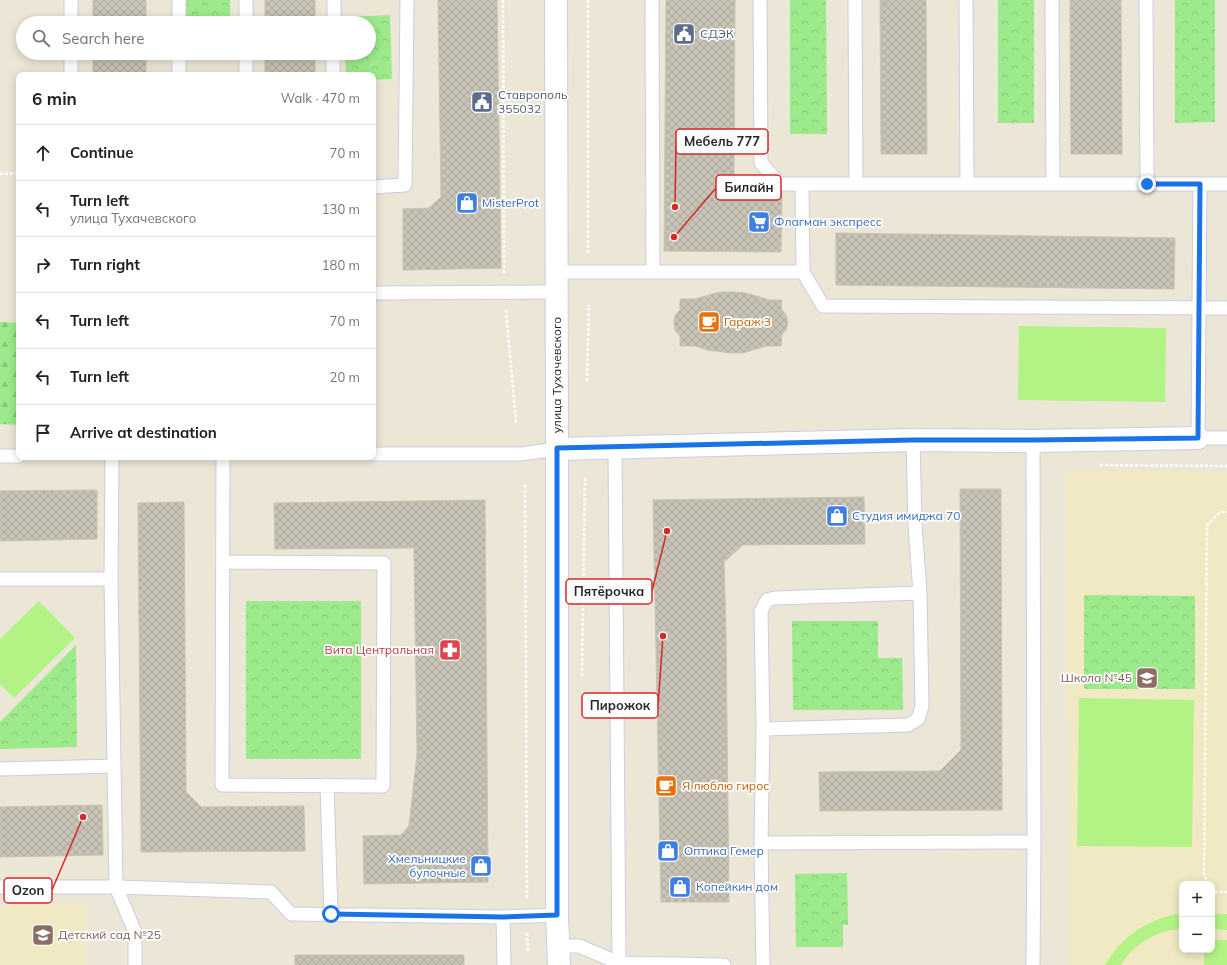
<!DOCTYPE html>
<html lang="en">
<head>
<meta charset="utf-8">
<style>
  body { margin:0; font-family:Mulish,sans-serif; background:#f6f6f6; color:#202124 }
  .controls { position:absolute; right:12px; bottom:12px; display:grid; overflow:hidden; border-radius:8px; box-shadow:0 2px 10px #0003 }
  .controls button { width:36px; height:36px; display:grid; place-items:center; padding:0; border:0; border-bottom:1px solid #e0e0e0; background:#fff; color:#202124; font:20px sans-serif }
  .stop { position:absolute; width:12px; height:12px; margin:-9px; border:3px solid #1a73e8; border-radius:50%; background:#fff }
  .stop.end { background:#1a73e8; border-color:#fff; box-shadow:0 1px 4px #0008 }
  .list { margin:0; padding:0; list-style:none }
  h2 { display:flex; justify-content:space-between; align-items:center; height:52px; margin:0; padding:0 16px; font-size:17px }
  h2 small { font-size:13px; font-weight:400; color:#757577 }
  .list li { display:grid; grid-template-columns:26px 1fr auto; gap:12px; align-items:center; box-sizing:border-box; height:56px; padding:0 16px; border-top:1px solid #e0e0e0 }
  .list b { display:block; font-size:15px; white-space:nowrap }
  .list p { margin:0; font-size:13px; white-space:nowrap; color:#757577 }
  .list em { font-size:13px; font-style:normal; color:#757577 }
  .icon { flex:none; width:22px; height:22px; fill:none; stroke:currentColor; stroke-width:2; stroke-linecap:round; stroke-linejoin:round }
  .map { position:relative; flex:none; width:1227px; height:965px; overflow:hidden }
  .search { position:absolute; background:#fff; box-shadow:0 2px 10px #0003; left:16px; top:16px; width:360px; height:44px; display:flex; align-items:center; gap:10px; box-sizing:border-box; padding:0 14px; border-radius:22px; color:#757577; font-size:15px }
  .panel { position:absolute; background:#fff; box-shadow:0 2px 10px #0003; left:16px; top:72px; width:360px; height:388px; border-radius:8px }
  .map>svg:first-child { display:block }
</style>
</head>
<body>
<div class="map">
<svg width="1227" height="965" viewBox="0 0 1227 965">
  <defs>
    <pattern id="forest-firs" width="22" height="20" patternUnits="userSpaceOnUse"><rect width="22" height="20" fill="#9cea8b"/><path d="M5 1l3.5 6h-7zM16 11l3.5 6h-7z" fill="#86c978"/></pattern>
    <pattern id="park-crowns" width="20" height="18" patternUnits="userSpaceOnUse"><rect width="20" height="18" fill="#9cea8b"/><path d="M2 6a3 3 0 1 1 6 0M12 15a3 3 0 1 1 6 0" fill="none" stroke="#86c978"/></pattern>
    <pattern id="building-cross-hatch" width="8" height="8" patternUnits="userSpaceOnUse"><rect width="8" height="8" fill="#c7c3b6"/><path d="M0 0l8 8M0 8l8-8" fill="none" stroke="#aba89c"/></pattern>
  </defs>
  <rect width="100%" height="100%" fill="#ece6d6"/>
  <!-- education -->
  <path fill="#f0e9c3" fill-rule="evenodd" d="M1067 470 1227 472V965H1069ZM1182 884H1212V950H1182Z
    M0 905H86V965H0Z"/>
  <!-- forest -->
  <path fill="url(#forest-firs)" d="M0 322 19 323V425L0 424Z"/>
  <!-- park -->
  <path fill="url(#park-crowns)" d="M184 0H230V23H184Z
    M790 0H826L827 134H790Z
    M998 0H1034V123H998Z
    M1175 0H1215V122L1175 123Z
    M390 15 392 79 373 80V75H346L345 53H369V23H345L344 17Z
    M1084 595 1195 596V689H1084Z
    M246 601H361V759H246Z
    M792 621H878V658H902L903 710H793Z
    M76 645 77 747 0 749V722Z
    M847 873 848 925H843V947H796L795 874Z"/>
  <!-- pitch -->
  <path fill="#b3f385" d="M1019 326 1166 328 1165 402 1018 400Z
    M39 601 75 638 14 698 0 684V639Z
    M1079 698 1194 700 1192 847 1077 846Z
    M1175 914H1182V929C1158 929 1133 945 1121 965H1105C1123 936 1142 923 1175 914Z
    M1212 914H1227V930L1212 929Z
    M1212 940H1227V965H1204V950H1212Z"/>
  <!-- building -->
  <path fill="url(#building-cross-hatch)" stroke="#c7c3b0" d="M93 0H146V23H93Z
    M265 0H315V23H265Z
    M438 0H497L501 268 403 270V209L429 208 441 197Z
    M666 0H735L734 176H730L731 183 746 198 754 199 756 195H782L781 252 664 251Z
    M880 0H926L927 154H881Z
    M1070 0H1121L1122 154H1071Z
    M93 53H146V75H93Z
    M265 53H315V75H265Z
    M836 233 1175 238 1174 289 836 285Z
    M720 292H733L746 293 769 300H782L781 309 786 315 788 322 786 330 782 335 781 346H766L743 353H731L707 350 696 346H680V336L675 330 674 323 675 316 680 310V299H695Z
    M960 489H1001L1002 810 820 811 819 772 940 771 961 750Z
    M97 490V539L0 541V491Z
    M864 497 865 544 743 545 724 562 726 632 729 902H661L653 500Z
    M485 500 488 882 364 884 363 836 401 835 409 826 417 754 414 548 275 549 274 503Z
    M184 502 186 792 201 807 304 806 305 851 141 852 138 503Z
    M102 805 103 855 0 857V807Z
    M295 955H464V965H295Z"/>
  <g fill="none" stroke-linecap="round" stroke-linejoin="round">
    <!-- service casing -->
    <g stroke="#cbcce3" stroke-width="15">
      <path id="service" d="M71 0V23
        M179 0V23
        M246 0V23
        M652 0 653 271
        M760 0 761 163 780 184H1227
        M855 0 856 184
        M966 0 967 184
        M1052 0 1053 184
        M1146 0 1147 184
        M334 23V0
        M71 53V75
        M179 53V75
        M246 53V75
        M333 75V53
        M802 184 803 272
        M1200 184 1198 438H1227
        M373 187 405 185 407 0
        M556 272H803L823 306 1227 308
        M373 293 556 292
        M913 440 915 525 920 593 922 706 918 719 908 725 763 729 761 843 1034 842 1033 441
        M615 447 619 965
        M373 454H521L557 449
        M0 456H19
        M112 457 111 579 116 887 135 932V965
        M223 562 384 563 383 786 222 785 223 457
        M0 579H111
        M763 729 761 611 767 600 775 598 920 593
        M0 769 114 766
        M327 785 331 914
        M761 843 763 965
        M0 887H116L271 892 291 914 503 917 557 915
        M503 917 504 965
        M557 946H579L619 963 724 965
        M1033 965 1034 842"/>
    </g>
    <!-- minor casing -->
    <g stroke="#cbcce3" stroke-width="24">
      <path id="minor" d="M557 449 913 440 1033 441 1198 438"/>
    </g>
    <!-- secondary casing -->
    <g stroke="#cbcce3" stroke-width="24">
      <path id="secondary" d="M556 0 557 449V915L559 965"/>
    </g>
    <!-- path -->
    <path stroke="#fff" stroke-width="2.5" stroke-dasharray="3 2" stroke-linecap="butt" d="M503 0 504 273
      M0 174 19 173
      M588 253V0
      M506 310 516 423
      M587 381 589 305
      M1100 465 1227 466
      M525 485 527 898
      M582 676 585 477
      M1209 884 1204 876 1207 525 1220 512H1227
      M1212 888 1214 892H1227
      M527 933 528 951"/>
    <!-- service -->
    <use href="#service" stroke="#fff" stroke-width="13"/>
    <!-- minor -->
    <use href="#minor" stroke="#fff" stroke-width="22"/>
    <!-- secondary -->
    <use href="#secondary" stroke="#fff" stroke-width="22"/>
  </g>
  <g fill="none" stroke-linecap="round" stroke-linejoin="round">
    <!-- route -->
    <path stroke="#1a73e8" stroke-width="5" d="M331 914 504 917 557 915V448L912 440H1033L1198 438 1200 184H1147"/>
  </g>
  <!-- icons -->
  <defs>
    <g id="civic-square" transform="scale(1.15)"><rect x="-9" y="-9" width="18" height="18" rx="4" fill="#5c6f8a" stroke="#fff"/><path d="M-.6-6.5H3V-4.5H.6V-3L4-1V1h2V6H-6V1h2V-1L-.6-3ZM-1.2 2.5V6h2.4V2.5Z" fill="#fff"/></g>
    <g id="shop-square" transform="scale(1.15)"><rect x="-9" y="-9" width="18" height="18" rx="4" fill="#3f7fe0" stroke="#fff"/><path d="M-5-2.5h2.3a2.7 3.5 0 0 1 5.4 0H5L5.5 6h-11ZM-1.5-2.5h3a1.5 2.3 0 0 0-3 0Z" fill="#fff"/></g>
    <g id="supermarket-square" transform="scale(1.15)"><rect x="-9" y="-9" width="18" height="18" rx="4" fill="#3f7fe0" stroke="#fff"/><path d="M-6-5.5h2.5l.6 2H6L4.5 2H-2.5L-4.4-4H-6ZM-1.5 3.2a1.3 1.3 0 1 0 .1 0ZM3 3.2a1.3 1.3 0 1 0 .1 0Z" fill="#fff"/></g>
    <g id="cafe-square" transform="scale(1.15)"><rect x="-9" y="-9" width="18" height="18" rx="4" fill="#e8710a" stroke="#fff"/><path d="M-5.5-4.5H6V0H3Q3 3.5 0 3.5H-2.5Q-5.5 3.5-5.5 0ZM3-3.2v2h1.7v-2ZM-6 4.5H4V6H-6Z" fill="#fff"/></g>
    <g id="pharmacy-square" transform="scale(1.15)"><rect x="-9" y="-9" width="18" height="18" rx="4" fill="#e0444e" stroke="#fff"/><path d="M-2-6h4v4h4v4h-4v4h-4v-4h-4v-4h4Z" fill="#fff"/></g>
    <g id="school-square" transform="scale(1.15)"><rect x="-9" y="-9" width="18" height="18" rx="4" fill="#8d6e63" stroke="#fff"/><path d="M0-5L7-2L0 1L-7-2ZM-4 1L0 2.5L4 1V4Q0 6-4 4Z" fill="#fff"/></g>
  </defs>
  <g fill-rule="evenodd">
    <use href="#civic-square" x="684" y="34"/>
    <use href="#civic-square" x="482" y="102"/>
    <use href="#shop-square" x="467" y="203"/>
    <use href="#supermarket-square" x="759" y="222"/>
    <use href="#cafe-square" x="709" y="322"/>
    <use href="#shop-square" x="837" y="516"/>
    <use href="#pharmacy-square" x="450" y="650"/>
    <use href="#school-square" x="1147" y="678"/>
    <use href="#cafe-square" x="666" y="786"/>
    <use href="#shop-square" x="668" y="851"/>
    <use href="#shop-square" x="481" y="866"/>
    <use href="#shop-square" x="680" y="887"/>
    <use href="#school-square" x="43" y="935"/>
  </g>
  <g text-anchor="middle" stroke-width="3.5" stroke-linejoin="round" paint-order="stroke">
    <!-- service labels -->
    <g font-size="12" fill="#4e5e75" stroke="#fff" text-anchor="start">
      <text x="700" y="38">СДЭК</text>
      <text x="498" y="99">Ставрополь<tspan x="498" dy="14">355032</tspan></text>
    </g>
    <!-- shop labels -->
    <g font-size="12" fill="#366cbe" stroke="#fff" text-anchor="start">
      <text x="482" y="207">MisterProt</text>
      <text x="774" y="226">Флагман экспресс</text>
      <text x="852" y="520">Студия имиджа 70</text>
      <text x="684" y="855">Оптика Гемер</text>
      <text x="466" y="863" text-anchor="end">Хмельницкие<tspan x="466" dy="14">булочные</tspan></text>
      <text x="696" y="891">Копейкин дом</text>
    </g>
    <!-- food labels -->
    <g font-size="12" fill="#c56008" stroke="#fff" text-anchor="start">
      <text x="724" y="326">Гараж 3</text>
      <text x="682" y="790">Я люблю гирос</text>
    </g>
    <!-- street labels -->
    <g font-size="12" fill="#272727" stroke="#fff">
      <text transform="translate(557 375) rotate(-90)" y="4">улица Тухачевского</text>
    </g>
    <!-- health labels -->
    <g font-size="12" fill="#be3a42" stroke="#fff" text-anchor="end">
      <text x="434" y="654">Вита Центральная</text>
    </g>
    <!-- education labels -->
    <g font-size="12" fill="#785e54" stroke="#fff" text-anchor="end">
      <text x="1132" y="682">Школа №45</text>
      <text x="58" y="939" text-anchor="start">Детский сад №25</text>
    </g>
  </g>
  <!-- callouts -->
  <path fill="none" stroke="#d62828" stroke-width="1.5" d="M675 207L676 142M674 237L716 188M667 531L652 591M663 636L658 706M83 817L52 890"/>
  <g fill="#d62828" stroke="#fff" stroke-width="1.5">
    <circle cx="675" cy="207" r="4"/>
    <circle cx="674" cy="237" r="4"/>
    <circle cx="667" cy="531" r="4"/>
    <circle cx="663" cy="636" r="4"/>
    <circle cx="83" cy="817" r="4"/>
  </g>
  <g fill="#fff" stroke="#d62828" stroke-width="1.5">
    <rect x="676" y="129" width="92" height="25" rx="4"/>
    <rect x="716" y="175" width="65" height="25" rx="4"/>
    <rect x="566" y="579" width="86" height="25" rx="4"/>
    <rect x="582" y="693" width="76" height="25" rx="4"/>
    <rect x="4" y="878" width="48" height="25" rx="4"/>
  </g>
  <g font-size="13" text-anchor="middle" font-weight="bold" fill="#272727">
    <text x="722" y="146">Мебель 777</text>
    <text x="749" y="192">Билайн</text>
    <text x="609" y="596">Пятёрочка</text>
    <text x="620" y="710">Пирожок</text>
    <text x="28" y="895">Ozon</text>
  </g>
</svg>
<div class="controls">
<button>+</button>
<button>−</button>
</div>
<div class="stop" style="left:331px;top:914px"></div>
<div class="stop end" style="left:1147px;top:184px"></div>
<div class="search"><svg class="icon" aria-label="search" viewBox="0 0 24 24"><circle cx="10" cy="10" r="6"/><path d="M15 15l6 6"/></svg>Search here</div>
<section class="panel">
<h2>6 min<small>Walk · 470 m</small></h2>
<ul class="list">
<li><svg class="icon" aria-label="ahead" viewBox="0 0 24 24"><path d="M12 20V5M6 11l6-6 6 6"/></svg><div><b>Continue</b></div><em>70 m</em></li>
<li><svg class="icon" aria-label="left" viewBox="0 0 24 24"><path d="M17 20v-9H6M10 6l-5 5 5 5"/></svg><div><b>Turn left</b><p>улица Тухачевского</p></div><em>130 m</em></li>
<li><svg class="icon" aria-label="right" viewBox="0 0 24 24"><path d="M7 20v-9h11M14 6l5 5-5 5"/></svg><div><b>Turn right</b></div><em>180 m</em></li>
<li><svg class="icon" aria-label="left" viewBox="0 0 24 24"><path d="M17 20v-9H6M10 6l-5 5 5 5"/></svg><div><b>Turn left</b></div><em>70 m</em></li>
<li><svg class="icon" aria-label="left" viewBox="0 0 24 24"><path d="M17 20v-9H6M10 6l-5 5 5 5"/></svg><div><b>Turn left</b></div><em>20 m</em></li>
<li><svg class="icon" aria-label="arrive" viewBox="0 0 24 24"><path d="M6 21V4h12l-3 4 3 4H6"/></svg><div><b>Arrive at destination</b></div></li>
</ul>
</section>
</div>
</body>
</html>
